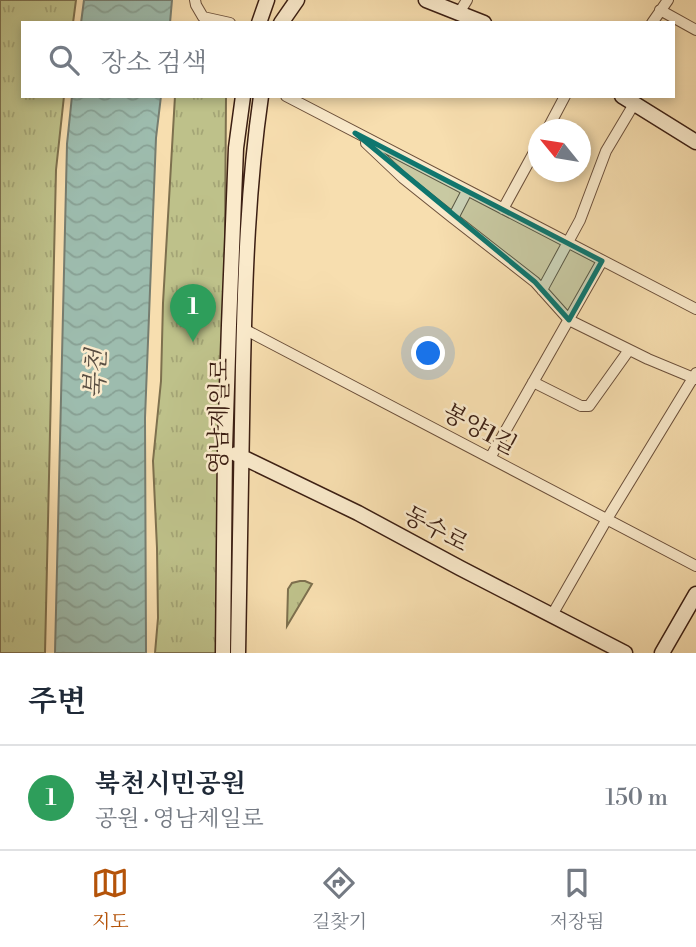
<!DOCTYPE html>
<html lang="ko">
<head>
<meta charset="utf-8">
<style>
  body { margin:0; font-family:"Libre Bodoni","Noto Serif KR",serif; background:#f2f2f3; color:#1f2937 }
  .compass { position:absolute; left:528px; top:119px; width:63px; height:63px; border-radius:50%; background:#fff; box-shadow:0 4px 10px #0003; rotate:300deg }
  .you { position:absolute; left:429px; top:354px; width:24px; height:24px; margin:-18px; border:5px solid #fff; border-radius:50%; background:#1a73e8; box-shadow:0 0 0 10px #1a73e833 }
  .badge { display:grid; place-items:center; width:46px; height:46px; border-radius:50%; background:#b45309; color:#fff; font-size:23px; font-weight:700 }
  .pin { position:absolute; translate:-50% -58px; filter:drop-shadow(0 2px 4px #0008) }
  .pin::after { content:''; position:absolute; top:37px; width:24px; height:21px; background:inherit; clip-path:polygon(0 0,100% 0,50% 100%) }
  .list { margin:0; padding:0; list-style:none }
  h2 { display:flex; justify-content:space-between; align-items:center; height:91px; margin:0; padding:0 28px; font-size:30px }
  h2 small { font-size:23px; font-weight:400; color:#747a83 }
  .list li { display:grid; grid-template-columns:46px 1fr auto; gap:21px; align-items:center; box-sizing:border-box; height:105px; padding:0 28px; border-top:2px solid #e0e1e3 }
  .list b { display:block; font-size:26px; white-space:nowrap }
  .list p { margin:0; font-size:23px; white-space:nowrap; color:#747a83 }
  .list em { font-size:23px; font-style:normal; color:#747a83 }
  .icon { flex:none; width:38px; height:38px; fill:none; stroke:currentColor; stroke-width:2; stroke-linecap:round; stroke-linejoin:round }
  .map { position:relative; flex:none; width:696px; height:653px; overflow:hidden }
  .search { position:absolute; background:#fff; box-shadow:0 4px 10px #0003; left:21px; right:21px; top:21px; height:77px; display:flex; align-items:center; gap:18px; box-sizing:border-box; padding:0 24px; border-radius:0px; color:#747a83; font-size:26px }
  .sheet { height:196px; background:#fff }
  nav { display:flex; justify-content:space-around; align-items:center; box-sizing:border-box; height:98px; border-top:2px solid #e0e1e3; background:#fff; font-size:19px; color:#747a83 }
  nav a { display:grid; justify-items:center; gap:4px }
  nav .on { color:#b45309 }
  .map>svg:first-child { display:block }
</style>
</head>
<body>
<div class="map">
<svg width="696" height="653" viewBox="0 0 696 653">
  <defs>
    <pattern id="park-tufts" width="24" height="20" patternUnits="userSpaceOnUse" patternTransform="scale(1.75)"><rect width="24" height="20" fill="#bec18a"/><path d="M3 7l-1-3M5 7V3M7 7l1-3M15 17l-1-3M17 17v-4M19 17l1-3" fill="none" stroke="#a4a576"/></pattern>
    <pattern id="water-waves" width="16" height="10" patternUnits="userSpaceOnUse" patternTransform="scale(1.75)"><rect width="16" height="10" fill="#9dbcae"/><path d="M0 5q4-4 8 0t8 0" fill="none" stroke="#88a195"/></pattern>
  </defs>
  <rect width="100%" height="100%" fill="#f7deaf"/>
  <filter id="stains"><feTurbulence type="fractalNoise" baseFrequency=".00286" numOctaves="4"/><feColorMatrix values="0 0 0 0 .2 0 0 0 0 .09 0 0 0 0 .02 0 0 0 .5 -.17"/></filter>
  <radialGradient id="worn" r=".72"><stop offset=".6" stop-color="#630" stop-opacity="0"/><stop offset="1" stop-color="#630" stop-opacity=".3"/></radialGradient>
  <!-- park -->
  <path fill="url(#park-tufts)" stroke="#7d704e" stroke-width="2" d="M0 0H76L73 23H23V96H64L56 170 45 653H0Z
    M175 96H226L222 653H155L158 618 157 548 153 461 161 381 163 303Z
    M300 581H305L312 584 287 626 288 589 292 583Z"/>
  <!-- water -->
  <path fill="url(#water-waves)" stroke="#767d70" stroke-width="2" d="M84 0H172L170 23H81Z
    M72 96H161L156 138 145 418 146 653H55L67 144Z"/>
  <g fill="none" stroke-linecap="round" stroke-linejoin="round">
    <!-- street casing -->
    <g stroke="#6b4f3a" stroke-width="12">
      <path id="street" d="M195 0 196 5 203 17 230 23
        M660 10 696 30
        M459 13 467 0
        M652 23 668 0
        M286 96 696 309
        M547 130 565 96
        M366 143 403 178 453 218
        M467 191 453 218 535 282 569 320 648 359 696 379
        M503 209 538 145
        M542 290 580 220 606 151 634 104
        M244 329 696 566
        M533 382 581 406H589L629 350
        M490 458 602 261
        M552 615 607 519 696 373"/>
    </g>
    <!-- secondary casing -->
    <g stroke="#3c1f13" stroke-width="17">
      <path id="secondary" d="M426 0 484 23
        M259 23 267 0
        M281 23 297 0
        M622 96 696 142
        M236 454 358 513 460 568 625 653
        M223 653 225 449 229 325 236 148 243 96
        M238 653C240 557 241 462 243 366 245 276 248 186 261 96
        M662 653 696 594"/>
    </g>
    <!-- street -->
    <use href="#street" stroke="#faeacb" stroke-width="10"/>
    <!-- secondary -->
    <use href="#secondary" stroke="#faeacb" stroke-width="14"/>
  </g>
  <!-- marked area -->
  <path fill="#0f766e" fill-opacity="0.2" stroke="#0f766e" stroke-width="5" stroke-linejoin="round" d="M355 133 602 261 569 320 535 282Z"/>
  <g text-anchor="middle" stroke-width="5" stroke-linejoin="round" paint-order="stroke">
    <!-- street labels -->
    <g font-size="24" fill="#3c1f13" stroke="#faeacb">
      <text transform="translate(219 416) rotate(-89)" y="8">영남제일로</text>
      <text transform="translate(480 429) rotate(28)" y="8">봉양1길</text>
      <text transform="translate(436 529) rotate(28)" y="8">동수로</text>
    </g>
    <!-- water labels -->
    <g font-size="26" font-style="italic" fill="#594e42" stroke="#faeacb">
      <text transform="translate(95 374) rotate(-87)" y="9">북천</text>
    </g>
  </g>
  <rect width="100%" height="100%" filter="url(#stains)"/>
  <rect width="100%" height="100%" fill="url(#worn)"/>
</svg>
<svg class="compass" viewBox="-18 -18 36 36"><path d="M0-13l5 13h-10z" fill="#e53935"/><path d="M0 13l5-13h-10z" fill="#747a83"/></svg>
<div class="you"></div>
<div class="pin badge" style="left:193px;top:342px;background:#2e9e5b">1</div>
<div class="search"><svg class="icon" aria-label="search" viewBox="0 0 24 24"><circle cx="10" cy="10" r="6"/><path d="M15 15l6 6"/></svg>장소 검색</div>
</div>
<section class="sheet">
<h2>주변<small></small></h2>
<ul class="list">
<li><span class="badge" style="background:#2e9e5b">1</span><div><b>북천시민공원</b><p>공원 · 영남제일로</p></div><em>150 m</em></li>
</ul>
</section>
<nav>
<a class="on"><svg class="icon" aria-label="map" viewBox="0 0 24 24"><path d="M3 6l6-2 6 2 6-2v14l-6 2-6-2-6 2zM9 4v14M15 6v14"/></svg>지도</a>
<a><svg class="icon" aria-label="directions" viewBox="0 0 24 24"><path d="M12 3l9 9-9 9-9-9zM9 14v-3h6M13 9l2 2-2 2"/></svg>길찾기</a>
<a><svg class="icon" aria-label="saved" viewBox="0 0 24 24"><path d="M7 4h10v16l-5-4-5 4z"/></svg>저장됨</a>
</nav>
</body>
</html>
